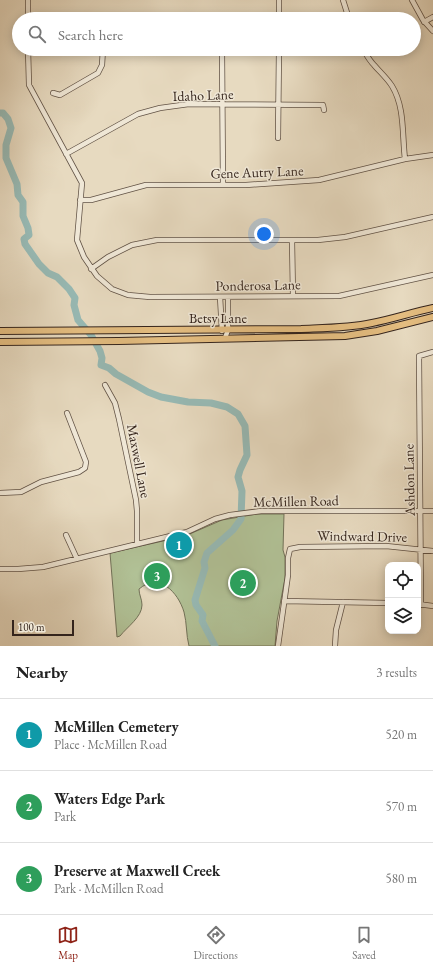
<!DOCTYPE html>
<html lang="en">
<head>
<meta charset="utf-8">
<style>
  body { margin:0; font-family:"EB Garamond",serif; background:#f2f2f2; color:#222 }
  .controls { position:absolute; right:12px; bottom:12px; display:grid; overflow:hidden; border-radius:8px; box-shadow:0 2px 10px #0003 }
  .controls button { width:36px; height:36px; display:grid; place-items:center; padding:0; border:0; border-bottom:1px solid #e0e0e0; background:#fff; color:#222; font:20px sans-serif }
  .scale { position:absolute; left:12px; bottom:10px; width:62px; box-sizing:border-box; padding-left:4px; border:2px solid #34241c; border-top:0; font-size:11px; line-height:14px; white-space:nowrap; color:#34241c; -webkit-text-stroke:3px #efe7d6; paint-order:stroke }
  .you { position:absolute; left:264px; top:234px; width:14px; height:14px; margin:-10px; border:3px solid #fff; border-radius:50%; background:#1a73e8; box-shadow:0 0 0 6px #1a73e833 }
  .badge { display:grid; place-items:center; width:26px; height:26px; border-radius:50%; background:#8f2418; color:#fff; font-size:13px; font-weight:700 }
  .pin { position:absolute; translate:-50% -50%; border:2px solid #fff; box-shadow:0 1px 4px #0006 }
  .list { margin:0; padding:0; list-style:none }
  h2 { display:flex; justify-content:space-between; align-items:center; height:52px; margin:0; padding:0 16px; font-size:17px }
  h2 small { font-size:13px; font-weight:400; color:#767676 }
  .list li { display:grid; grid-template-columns:26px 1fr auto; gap:12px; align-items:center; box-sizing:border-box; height:72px; padding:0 16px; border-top:1px solid #e0e0e0 }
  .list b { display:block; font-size:15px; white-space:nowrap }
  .list p { margin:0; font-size:13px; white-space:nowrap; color:#767676 }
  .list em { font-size:13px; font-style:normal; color:#767676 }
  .icon { flex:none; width:22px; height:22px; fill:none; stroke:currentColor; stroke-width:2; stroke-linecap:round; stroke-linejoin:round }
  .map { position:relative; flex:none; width:433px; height:646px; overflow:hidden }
  .search { position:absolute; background:#fff; box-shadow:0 2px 10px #0003; left:12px; right:12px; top:12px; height:44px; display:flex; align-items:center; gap:10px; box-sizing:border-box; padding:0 14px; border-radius:22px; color:#767676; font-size:15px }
  .sheet { height:268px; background:#fff }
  nav { display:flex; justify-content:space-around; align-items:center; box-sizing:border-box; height:56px; border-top:1px solid #e0e0e0; background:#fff; font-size:11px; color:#767676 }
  nav a { display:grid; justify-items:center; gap:2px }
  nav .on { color:#8f2418 }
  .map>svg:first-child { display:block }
</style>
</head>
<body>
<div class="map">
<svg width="433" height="646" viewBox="0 0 433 646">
  <rect width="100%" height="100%" fill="#e7dac0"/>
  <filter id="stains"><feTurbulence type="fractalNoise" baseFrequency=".005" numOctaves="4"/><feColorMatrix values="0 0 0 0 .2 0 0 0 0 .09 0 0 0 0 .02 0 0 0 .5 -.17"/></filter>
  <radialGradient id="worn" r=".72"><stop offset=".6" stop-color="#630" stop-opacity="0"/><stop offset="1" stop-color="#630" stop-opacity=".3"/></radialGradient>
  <!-- green -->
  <path fill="#b1c196" stroke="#727259" d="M257 514H284L283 550 285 557V578L277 621 275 646H189C186 635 187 623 184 612 178 592 159 572 139 589 139 595 142 599 142 605 142 617 127 627 120 636L117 637 110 553 185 536 222 520Z"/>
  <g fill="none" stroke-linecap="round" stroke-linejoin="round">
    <!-- river -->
    <path stroke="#97bab5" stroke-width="7" d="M0 113H3L8 119 11 128 6 145V158L17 184 18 195 23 202V216L28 228 29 235 24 239 25 244 39 264 48 273 57 277 69 289 75 298 74 305 78 320 91 335 100 351 102 358 101 365 109 368 116 374 148 392 161 397 188 402 211 403 227 407 238 414 245 426 247 455 240 470 238 477 242 491 241 519 233 530 207 553 204 562 205 568 195 600 196 605 203 615 202 621 215 646"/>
    <!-- minor casing -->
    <g stroke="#615245" stroke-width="6">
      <path id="minor" d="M28 0V19
        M343 0 349 19
        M412 0 423 20 433 31
        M279 19V0
        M424 22 433 17
        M28 49 29 85 82 183 77 240 84 257 97 276 112 289 128 295 150 297 339 296 433 275
        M121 49 222 50 223 185
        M363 49C366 54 369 60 374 65 379 71 387 78 392 86 405 107 402 135 405 159
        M53 93 60 95 98 73 102 65 103 49
        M278 138 279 49
        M66 154 138 114 160 108 189 104 323 105 324 110
        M80 200H91L146 185H246L319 180 405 159 433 155
        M292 240 293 296
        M91 269 108 257 132 245 157 240H318L345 237 433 217
        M220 297 222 331
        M225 338 228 330V297
        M105 385 115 403 119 419 136 500 137 511V544
        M0 493 21 492 41 482 79 472 85 468 86 462 67 413
        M66 535 77 559
        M0 569H18L43 567 187 532 215 519 230 515 261 511H433
        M284 601 388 603
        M418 604 433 606
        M421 605 419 356 433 352
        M278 646 288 575V558L290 549 300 547 386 546 433 551
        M335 646 336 630 343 602"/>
    </g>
    <!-- major casing -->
    <g stroke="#34241c" stroke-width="8">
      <path id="major" d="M0 331 301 329C325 328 349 328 372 323 393 319 413 312 433 308
        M0 342 119 341 345 336 377 331 433 317"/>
    </g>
    <!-- minor -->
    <use href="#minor" stroke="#efe7d6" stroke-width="4.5"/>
    <!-- major -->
    <use href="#major" stroke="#e4bd80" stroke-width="6"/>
  </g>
  <g text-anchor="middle" stroke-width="3" stroke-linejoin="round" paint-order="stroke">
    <!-- street labels -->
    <g font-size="14" fill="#34241c" stroke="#efe7d6">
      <text transform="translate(203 95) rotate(-2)" y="5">Idaho Lane</text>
      <text transform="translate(257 172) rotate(-2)" y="5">Gene Autry Lane</text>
      <text transform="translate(258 285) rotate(-1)" y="5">Ponderosa Lane</text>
      <text x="218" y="323">Betsy Lane</text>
      <text transform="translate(139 461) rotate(79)" y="5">Maxwell Lane</text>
      <text transform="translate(409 480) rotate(-91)" y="5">Ashdon Lane</text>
      <text transform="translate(296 501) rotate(-1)" y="5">McMillen Road</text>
      <text transform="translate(362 536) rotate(1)" y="5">Windward Drive</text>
    </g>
  </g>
  <rect width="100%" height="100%" filter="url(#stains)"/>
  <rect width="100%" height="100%" fill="url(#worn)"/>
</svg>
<div class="controls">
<button><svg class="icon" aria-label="locate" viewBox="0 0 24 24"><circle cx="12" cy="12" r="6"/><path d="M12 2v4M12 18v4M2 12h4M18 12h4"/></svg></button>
<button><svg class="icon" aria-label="layers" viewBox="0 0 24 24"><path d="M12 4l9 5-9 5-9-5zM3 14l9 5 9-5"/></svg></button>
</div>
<div class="scale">100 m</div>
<div class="you"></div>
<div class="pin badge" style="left:179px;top:545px;background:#0f9aa8">1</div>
<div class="pin badge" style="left:243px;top:583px;background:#2e9e5b">2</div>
<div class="pin badge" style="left:157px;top:576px;background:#2e9e5b">3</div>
<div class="search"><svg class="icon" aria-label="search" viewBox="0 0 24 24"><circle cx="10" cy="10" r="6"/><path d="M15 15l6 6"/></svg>Search here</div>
</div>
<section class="sheet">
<h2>Nearby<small>3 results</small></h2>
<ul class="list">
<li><span class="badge" style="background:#0f9aa8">1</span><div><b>McMillen Cemetery</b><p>Place · McMillen Road</p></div><em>520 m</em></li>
<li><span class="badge" style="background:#2e9e5b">2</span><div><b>Waters Edge Park</b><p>Park</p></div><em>570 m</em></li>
<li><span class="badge" style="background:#2e9e5b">3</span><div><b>Preserve at Maxwell Creek</b><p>Park · McMillen Road</p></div><em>580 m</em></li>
</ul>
</section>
<nav>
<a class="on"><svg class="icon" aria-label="map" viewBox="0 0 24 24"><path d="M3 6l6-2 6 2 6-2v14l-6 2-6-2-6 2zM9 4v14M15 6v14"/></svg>Map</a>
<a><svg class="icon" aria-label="directions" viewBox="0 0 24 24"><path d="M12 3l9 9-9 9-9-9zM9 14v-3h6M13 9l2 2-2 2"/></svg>Directions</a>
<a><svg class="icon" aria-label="saved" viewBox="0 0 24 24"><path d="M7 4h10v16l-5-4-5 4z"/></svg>Saved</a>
</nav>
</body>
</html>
